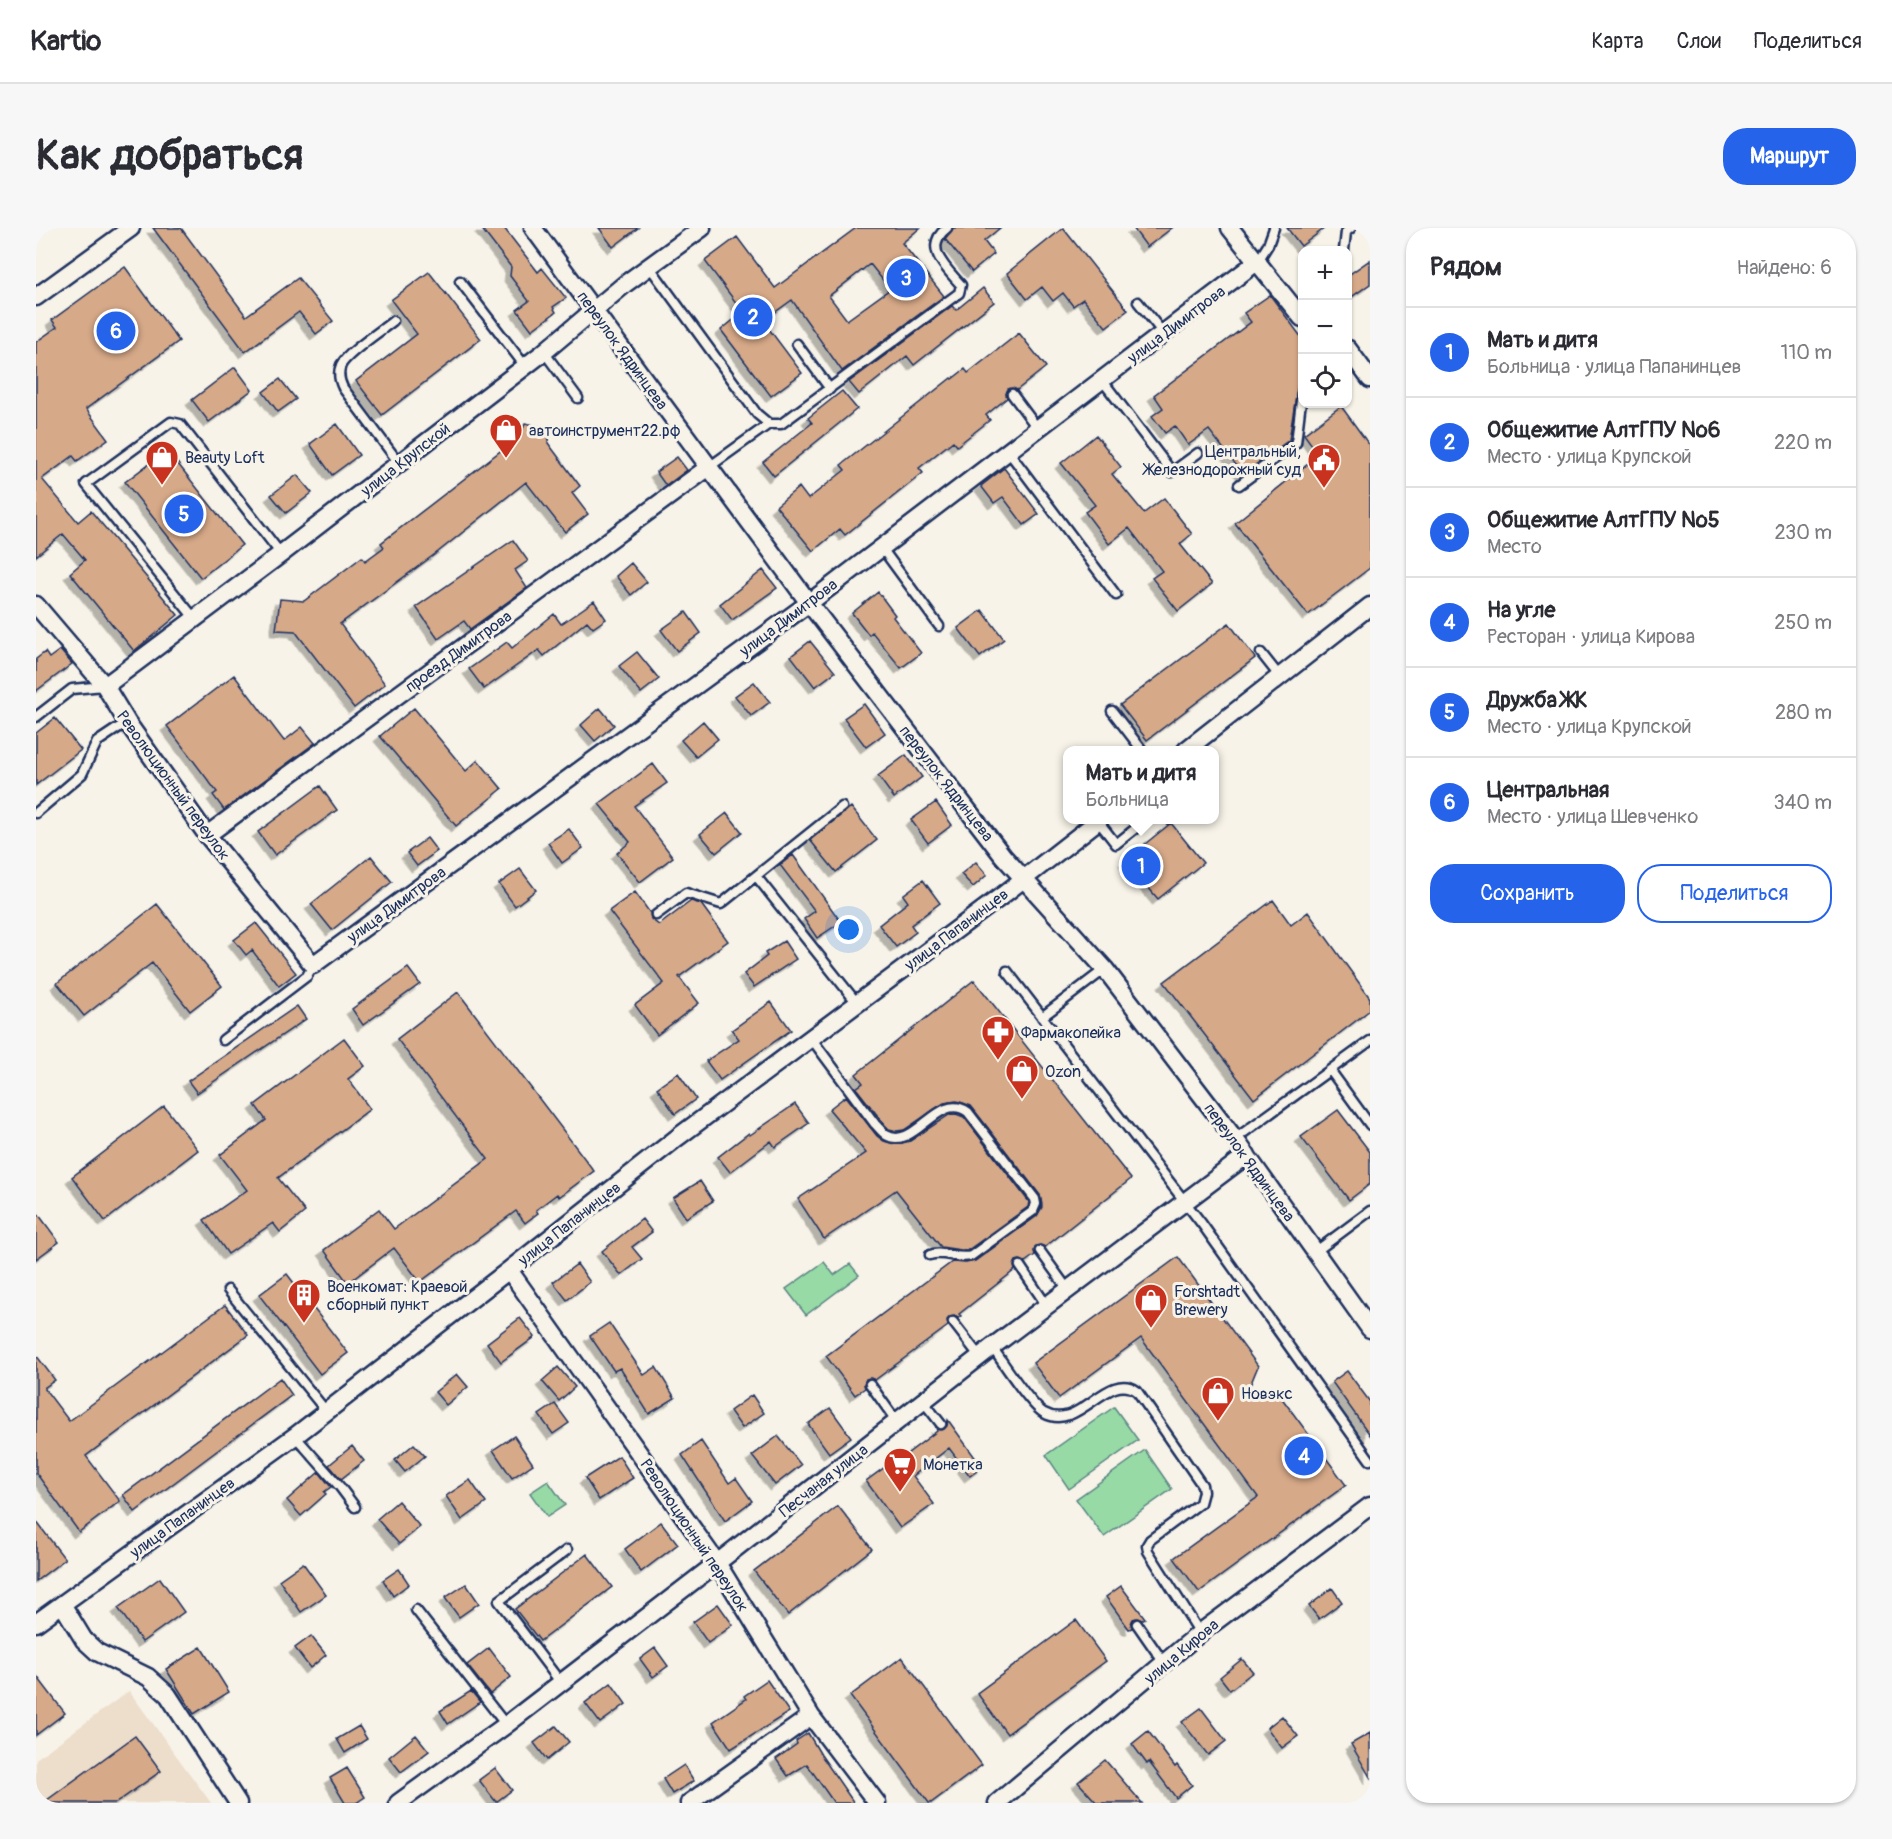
<!DOCTYPE html>
<html lang="ru">
<head>
<meta charset="utf-8">
<style>
  body { margin:0; font-family:Pangolin,sans-serif; background:#f7f7f7; color:#2b2b33 }
  .controls { position:absolute; right:18px; top:18px; display:grid; overflow:hidden; border-radius:12px; box-shadow:0 2px 4px #0004 }
  .controls button { width:54px; height:54px; display:grid; place-items:center; padding:0; border:0; border-bottom:2px solid #e1e1e2; background:#fff; color:#2b2b33; font:30px sans-serif }
  .you { position:absolute; left:813px; top:702px; width:21px; height:21px; margin:-15px; border:4px solid #fff; border-radius:50%; background:#1a73e8; box-shadow:0 0 0 9px #1a73e833 }
  .badge { display:grid; place-items:center; width:39px; height:39px; border-radius:50%; background:#2563eb; color:#fff; font-size:20px; font-weight:700 }
  .pin { position:absolute; translate:-50% -50%; border:3px solid #fff; box-shadow:0 2px 6px #0006 }
  .popup { position:absolute; left:1027px; top:518px; width:156px; height:78px; box-sizing:border-box; display:grid; place-content:center; border-radius:12px; background:#fff; filter:drop-shadow(0 2px 4px #0005); font-size:20px; white-space:nowrap; color:#7c7c81 }
  .popup b { font-size:22px; color:#2b2b33 }
  .popup::after { content:''; position:absolute; left:50%; top:100%; margin-left:-12px; border:12px solid transparent; border-top-color:#fff }
  .list { margin:0; padding:0; list-style:none }
  h2 { display:flex; justify-content:space-between; align-items:center; height:78px; margin:0; padding:0 24px; font-size:26px }
  h2 small { font-size:20px; font-weight:400; color:#7c7c81 }
  .list li { display:grid; grid-template-columns:39px 1fr auto; gap:18px; align-items:center; box-sizing:border-box; height:90px; padding:0 24px; border-top:2px solid #e1e1e2 }
  .list b { display:block; font-size:22px; white-space:nowrap }
  .list p { margin:0; font-size:20px; white-space:nowrap; color:#7c7c81 }
  .list em { font-size:20px; font-style:normal; color:#7c7c81 }
  .actions { display:flex; gap:12px; padding:18px 24px }
  .actions a { flex:1; padding:14px 0; border:2px solid #2563eb; border-radius:24px; text-align:center; font-size:21px; color:#2563eb }
  .actions .main { background:#2563eb; color:#fff }
  .icon { flex:none; width:33px; height:33px; fill:none; stroke:currentColor; stroke-width:2; stroke-linecap:round; stroke-linejoin:round }
  .map { position:relative; flex:none; width:1334px; height:1575px; overflow:hidden; border-radius:24px }
  header { display:flex; align-items:center; gap:36px; box-sizing:border-box; height:84px; padding:0 30px; background:#fff; border-bottom:2px solid #e1e1e2 }
  header strong { font-size:28px }
  nav { display:flex; gap:33px; margin-inline-start:auto; font-size:21px }
  .intro { display:flex; align-items:center; justify-content:space-between; box-sizing:border-box; height:144px; padding:0 36px }
  h1 { margin:0; font-size:42px }
  .button { padding:15px 27px; border-radius:24px; background:#2563eb; color:#fff; font-size:21px; font-weight:700 }
  main { display:flex; gap:36px; padding:0 36px }
  aside { flex:1; background:#fff; border-radius:24px; box-shadow:0 2px 4px #0004 }
  .map>svg:first-child { display:block }
</style>
</head>
<body>
<header>
<strong>Kartio</strong>
<nav><a>Карта</a><a>Слои</a><a>Поделиться</a></nav>
</header>
<div class="intro"><h1>Как добраться</h1><a class="button">Маршрут</a></div>
<main>
<div class="map">
<svg width="1334" height="1575" viewBox="0 0 1334 1575">
  <defs>
    <filter id="shadow"><feDropShadow dx="-5.5" dy="5.5" stdDeviation="0" flood-color="#0004"/></filter>
  </defs>
  <rect width="100%" height="100%" fill="#f7f3e8"/>
  <filter id="ink" filterUnits="userSpaceOnUse"><feTurbulence type="fractalNoise" baseFrequency=".0167" numOctaves="2"/><feDisplacementMap in="SourceGraphic" scale="12" xChannelSelector="R" yChannelSelector="G"/><feConvolveMatrix kernelMatrix="1 2 1 2 8 2 1 2 1" color-interpolation-filters="sRGB"/></filter>
  <g filter="url(#ink)">
    <!-- built -->
    <path fill="#edddcb" d="M93 1463 175 1575H0V1531Z"/>
    <!-- green -->
    <path fill="#97daa6" stroke="#598482" stroke-width="1.5" d="M788 1034 798 1047 814 1036 823 1047 770 1087 750 1061Z
      M1078 1179 1102 1212 1033 1261 1010 1227Z
      M1109 1222 1136 1261 1068 1309 1040 1271Z
      M512 1253 529 1277 511 1289 494 1265Z"/>
    <!-- building -->
    <path fill="#d6a988" stroke="#1b2f5e" stroke-width="1.5" fill-rule="evenodd" filter="url(#shadow)" d="M117 0H145L210 88 262 50 297 93 280 106 263 84 209 124Z
      M445 0H468L502 44 506 40 530 70 517 79 520 84 496 102 481 82 493 73 474 48 475 39Z
      M563 0H602L577 19Z
      M820 0H884L866 15 908 68 806 143 756 72 727 93 766 145 735 168 685 102 707 84 669 33 701 9 739 60ZM834 36 854 61 811 92 793 68Z
      M917 0H964L948 13 958 26 936 44 909 11Z
      M1027 0 1092 82 1070 99 1047 71 1037 78 1027 65 1017 73 1006 59 991 71 971 45Z
      M1097 0H1136L1111 19Z
      M1251 0H1289L1265 18Z
      M1334 32V56L1311 72V48Z
      M89 39 143 113 50 181 72 211 41 233 37 228 6 251 42 294 55 283 142 387 98 423 34 345 49 332 27 306 0 328V114L21 99 16 92Z
      M393 44 445 111 346 187 320 153 381 106 355 72Z
      M947 60 958 74 878 137 871 128 823 166 813 154 916 78 920 82Z
      M1234 67 1266 110V130L1253 212 1207 246 1173 202 1152 217 1139 198 1129 205 1116 188 1127 180 1118 167 1215 94 1208 85Z
      M983 105 1010 139 981 162 976 160 972 161 970 166 971 170 950 187 954 192 921 218 917 213 883 240 887 245 809 307 804 301 777 323 740 278 763 259 772 271 809 242 805 237 915 150 916 151 929 141 932 145Z
      M199 139 216 162 173 194 156 172Z
      M244 151 260 171 242 184 227 164Z
      M806 163 821 181 738 248 727 234 776 195 772 190Z
      M1305 178 1334 218V340L1272 387 1199 295 1283 227 1268 206Z
      M489 195 513 200 512 215 544 258 536 265 552 286 529 304 490 254 402 324 304 396 349 456 318 480 259 403 240 402 244 371 268 373 326 329 329 333 348 319 345 315 485 207Z
      M301 196 323 227 296 247 274 216Z
      M1060 207 1085 239 1076 246 1108 285 1128 270 1156 306 1144 316 1176 356 1142 383 1116 350 1126 343 1093 300 1073 316 1049 284 1059 277 1025 235Z
      M131 222 206 317 165 350 89 254Z
      M641 229 651 242 630 258 620 244Z
      M968 240 1003 286 988 297 967 269 958 275 945 258Z
      M261 247 276 265 250 285 235 267Z
      M477 312 492 333 479 342 491 360 434 401 428 393 402 411 380 379Z
      M595 335 611 354 595 367 580 348Z
      M727 342 741 360 696 392 684 376Z
      M842 364 859 387 857 389 885 425 865 440 836 404 833 407 816 385Z
      M558 373 570 391 557 400 551 393 508 428 503 422 448 461 433 441 471 414 476 420 518 386 525 396Z
      M946 382 968 411 944 429 922 400Z
      M650 384 665 405 641 423 625 402Z
      M1193 395 1219 430 1111 512 1084 477Z
      M774 413 799 444 779 459 755 428Z
      M24 422 36 436 0 463V431L9 424 13 430Z
      M601 424 623 451 605 465 583 438Z
      M198 447 248 513 266 499 279 515 188 582 177 567 181 564 131 498Z
      M718 454 734 474 715 488 699 468Z
      M828 476 849 505 830 519 808 490Z
      M378 480 430 543 442 532 466 561 420 598 344 508Z
      M564 480 578 497 559 513 545 497Z
      M19 490 45 522 0 557V505Z
      M667 493 682 511 660 529 645 512Z
      M870 527 886 549 858 570 842 548Z
      M617 536 631 555 598 578 637 629 604 654 581 625 594 614 563 576Z
      M284 558 301 582 239 627 222 604Z
      M900 574 916 597 892 615 875 592Z
      M815 579 841 612 800 644 774 612Z
      M691 585 706 604 680 625 664 606Z
      M1135 595 1167 635 1122 671 1089 632Z
      M533 601 547 620 526 635 512 615Z
      M391 610 401 623 381 638 371 625Z
      M757 627 805 694 781 710 768 691 779 683 744 637Z
      M335 628 356 654 296 702 275 676Z
      M940 634 951 647 937 659 925 646Z
      M484 641 500 662 479 678 463 656Z
      M887 652 904 675 875 697 880 704 860 719 843 697 872 674 867 667Z
      M599 664 614 685 615 691 623 697 655 673 665 676 692 713 643 749 663 775 621 807 599 777 628 755 573 683Z
      M1237 672 1255 697 1272 684 1334 770V782L1218 871 1128 754Z
      M121 676 186 758 154 783 116 735 48 788 21 755Z
      M220 695 260 745 243 758 216 722 210 727 198 712Z
      M748 713 760 731 718 759 708 746 731 728 729 725Z
      M372 740 384 756 327 797 316 781Z
      M938 752 1095 951 1009 1019 1004 1017 1000 1018 998 1023 999 1027 989 1034 984 1032 980 1033 978 1038 979 1042 923 1086 925 1088 922 1090 919 1088 914 1089 911 1092 912 1098 839 1152 834 1150 830 1151 828 1156 829 1160 819 1167 790 1128 916 1034 930 1035 939 1033 1001 988 1006 979 1004 967 935 878 921 873 908 875 868 902 861 903 853 901 849 897 820 860 827 855 820 846Z
      M422 764 558 943 523 969 521 966 500 982 502 985 489 995 480 983 384 1054 358 1020 312 1055 288 1022 343 981 358 1001 452 931 361 811Z
      M735 774 755 802 684 852 670 833 703 811 696 802Z
      M261 778 270 791 161 865 152 853Z
      M308 810 329 838 312 851 334 881 242 950 269 984 244 1004 237 995 192 1026 168 992 211 962 184 927 230 892 219 877Z
      M642 845 660 871 639 886 621 860Z
      M810 868 841 908 848 913 859 916 874 913 913 887 920 886 928 889 993 974 992 979 932 1022H925L905 1019 860 962 788 1011 762 971 830 925 793 881Z
      M759 876 773 895 739 919 735 913 694 944 682 929 713 905 714 907Z
      M128 878 162 922 69 993 36 949Z
      M1302 882 1334 924V956L1313 972 1265 909Z
      M664 953 677 973 650 990 637 970Z
      M0 983 23 1014 0 1031Z
      M606 991 616 1004 596 1019 606 1031 585 1047 566 1023Z
      M1142 1029 1222 1138 1211 1165 1245 1169 1310 1257 1163 1364 1138 1330 1222 1269 1105 1110 1023 1170 997 1135Z
      M541 1036 554 1054 531 1072 517 1054Z
      M251 1046 312 1125 284 1146 223 1067Z
      M189 1077 212 1107 50 1228 84 1273 43 1304 0 1245V1127L19 1152 8 1160 33 1193Z
      M484 1090 499 1109 465 1134 451 1115Z
      M573 1095 608 1147 620 1139 639 1170 613 1186 584 1140 578 1143 554 1108Z
      M522 1139 539 1159 523 1173 506 1153Z
      M1311 1143 1334 1174V1207L1296 1154Z
      M421 1146 432 1159 410 1177 399 1164Z
      M244 1150 256 1167 99 1284 87 1267Z
      M716 1167 728 1185 706 1200 694 1183Z
      M519 1176 533 1195 517 1206 503 1187Z
      M794 1180 815 1209 793 1225 772 1196Z
      M912 1192 946 1239 934 1248 913 1220 877 1248 898 1276 864 1300 830 1253 863 1229 864 1231 901 1203 900 1200 903 1202 908 1201 911 1198Z
      M478 1208 497 1236 476 1250 457 1222Z
      M742 1208 765 1237 739 1257 716 1228Z
      M665 1213 693 1255 700 1250 716 1273 689 1293 646 1227Z
      M378 1216 389 1228 369 1244 359 1232Z
      M316 1218 328 1233 305 1251 293 1237Z
      M583 1228 597 1250 563 1272 549 1250Z
      M283 1244 295 1259 288 1264 290 1266 265 1288 251 1272Z
      M434 1252 450 1275 426 1292 410 1268Z
      M362 1273 384 1299 363 1316 341 1291Z
      M802 1278 836 1321 752 1387 718 1343Z
      M0 1293 29 1331 0 1353Z
      M625 1294 642 1316 605 1344 589 1321Z
      M551 1326 576 1359 504 1413 479 1381Z
      M267 1335 290 1367 265 1384 243 1352Z
      M363 1341 373 1356 357 1368 347 1352Z
      M124 1350 148 1384 106 1414 82 1380Z
      M430 1356 443 1375 423 1389 409 1370Z
      M1085 1358 1109 1390 1106 1392 1101 1390 1097 1391 1095 1396 1096 1400 1093 1401 1070 1369Z
      M1296 1360 1306 1374 1283 1391 1273 1378Z
      M682 1376 697 1397 672 1415 657 1394Z
      M1040 1392 1070 1433 971 1506 941 1465Z
      M275 1408 290 1427 274 1440 259 1420Z
      M165 1419 193 1464 158 1486 130 1441Z
      M453 1420 475 1449 454 1466 431 1437Z
      M619 1420 632 1438 617 1449 604 1431Z
      M866 1429 946 1537 895 1575H893L814 1468Z
      M1206 1431 1217 1444 1194 1462 1184 1449Z
      M0 1447 29 1485 0 1507Z
      M731 1452 753 1484 695 1521 677 1494 710 1471 708 1468Z
      M575 1455 590 1476 564 1495 549 1475Z
      M435 1463 444 1474 412 1496 404 1483Z
      M1165 1480 1190 1513 1172 1527 1146 1494Z
      M1246 1488 1262 1508 1246 1520 1231 1500Z
      M323 1498 331 1511 309 1525 301 1511Z
      M520 1498 533 1514 511 1532 498 1515Z
      M1112 1503 1139 1539 1141 1537 1156 1557 1140 1570 1113 1534 1111 1536 1096 1516Z
      M772 1505 785 1527 818 1575H798L771 1536 752 1548 740 1531 761 1516 760 1513Z
      M1334 1505V1549L1315 1516Z
      M380 1507 393 1523 365 1544 353 1529Z
      M99 1508 125 1543 80 1575H7Z
      M1069 1532 1106 1575H1061L1042 1554Z
      M648 1537 658 1553 636 1566 627 1551Z
      M311 1540 329 1569 320 1575H309L294 1550Z
      M459 1540 476 1562 460 1574 443 1552Z"/>
    <g fill="none" stroke-linecap="round" stroke-linejoin="round">
      <!-- service casing -->
      <g stroke="#1b2f5e" stroke-width="13">
        <path id="service" d="M1308 22 1310 4 1315 0
          M1222 33 1232 17 1238 0
          M613 38 721 186 733 196
          M424 53 489 138
          M1102 74 1127 105
          M357 93C346 102 311 125 305 137 302 144 303 152 307 160L363 235
          M761 116 794 161
          M508 124 542 170
          M1066 152 1136 244 1162 225
          M976 166 1002 201
          M972 223 1080 367
          M673 239 733 196H745L923 65 925 57C910 40 886 19 911 0
          M1203 257 1260 215 1266 165
          M845 319 903 398
          M159 391 50 256 135 194 144 196 245 326
          M1225 425 1244 449
          M1076 483 1106 522
          M0 489 36 461 68 458
          M0 585 46 546 61 514 91 494
          M1062 593 1080 616 1110 592
          M720 648 821 775
          M620 687 650 665 685 676 806 579
          M971 743 1166 996 1334 1232
          M1006 789 1069 741
          M775 810 839 896C842 899 846 904 850 907 879 924 902 862 932 884L999 971 1000 976 997 983 935 1028C921 1032 907 1022 894 1027
          M187 812 271 748 277 737
          M1294 842 1334 897
          M1199 911 1334 813
          M1004 1023 1033 1063
          M1279 1024 1334 983
          M984 1038 1011 1078
          M192 1062 290 1183
          M917 1094 944 1129
          M956 1119C966 1133 995 1178 1008 1185 1043 1205 1071 1141 1101 1163L1166 1257 1167 1264 1164 1275 1114 1312 1111 1317 1112 1323 1164 1405
          M834 1156 861 1194
          M887 1173 905 1196
          M259 1208 304 1259 319 1279
          M380 1382 470 1497
          M1101 1396 1128 1435
          M525 1455 463 1373 531 1322"/>
      </g>
      <!-- minor casing -->
      <g stroke="#1b2f5e" stroke-width="21">
        <path id="minor" d="M497 0 773 375 967 628 1069 741 1199 911 1334 1101
          M1194 0 1266 90
          M0 69 95 0
          M1312 121 1334 151
          M0 377 69 458 91 494 171 607 277 737 773 375 1222 33
          M69 458 245 326 508 124 589 56 666 0
          M1150 522 1334 378
          M171 607 673 239
          M473 1042 681 1335 775 1488 841 1575
          M26 1376 48 1412 61 1424 112 1449 132 1467 202 1575
          M0 1395 259 1208 473 1042 642 909 967 667 1063 592
          M362 1575 470 1497 681 1335 956 1119 1211 927
          M653 1575 775 1488
          M961 1575 1164 1405 1334 1278"/>
      </g>
      <!-- service -->
      <use href="#service" stroke="#f7f3e8" stroke-width="8"/>
      <!-- minor -->
      <use href="#minor" stroke="#f7f3e8" stroke-width="16"/>
    </g>
  </g>
  <!-- icons -->
  <defs>
    <g id="shop-pin" transform="scale(1.725)"><path d="M0 17L-7.5 6A9.5 9.5 0 1 1 7.5 6Z" fill="#c8321e" stroke="#f7f3e8"/><path d="M-5-2.5h2.3a2.7 3.5 0 0 1 5.4 0H5L5.5 6h-11ZM-1.5-2.5h3a1.5 2.3 0 0 0-3 0Z" fill="#fff"/></g>
    <g id="civic-pin" transform="scale(1.725)"><path d="M0 17L-7.5 6A9.5 9.5 0 1 1 7.5 6Z" fill="#c8321e" stroke="#f7f3e8"/><path d="M-.6-6.5H3V-4.5H.6V-3L4-1V1h2V6H-6V1h2V-1L-.6-3ZM-1.2 2.5V6h2.4V2.5Z" fill="#fff"/></g>
    <g id="pharmacy-pin" transform="scale(1.725)"><path d="M0 17L-7.5 6A9.5 9.5 0 1 1 7.5 6Z" fill="#c8321e" stroke="#f7f3e8"/><path d="M-2-6h4v4h4v4h-4v4h-4v-4h-4v-4h4Z" fill="#fff"/></g>
    <g id="building-pin" transform="scale(1.725)"><path d="M0 17L-7.5 6A9.5 9.5 0 1 1 7.5 6Z" fill="#c8321e" stroke="#f7f3e8"/><path d="M-4-6H4V6H1V3H-1V6H-4ZM-2.5-4.3h1.7v1.8h-1.7ZM.8-4.3h1.7v1.8H.8ZM-2.5-1h1.7V.8h-1.7ZM.8-1h1.7V.8H.8Z" fill="#fff"/></g>
    <g id="supermarket-pin" transform="scale(1.725)"><path d="M0 17L-7.5 6A9.5 9.5 0 1 1 7.5 6Z" fill="#c8321e" stroke="#f7f3e8"/><path d="M-6-5.5h2.5l.6 2H6L4.5 2H-2.5L-4.4-4H-6ZM-1.5 3.2a1.3 1.3 0 1 0 .1 0ZM3 3.2a1.3 1.3 0 1 0 .1 0Z" fill="#fff"/></g>
  </defs>
  <g fill-rule="evenodd">
    <use href="#shop-pin" x="470" y="202"/>
    <use href="#shop-pin" x="126" y="229"/>
    <use href="#civic-pin" x="1288" y="232"/>
    <use href="#pharmacy-pin" x="962" y="804"/>
    <use href="#shop-pin" x="986" y="843"/>
    <use href="#building-pin" x="268" y="1067"/>
    <use href="#shop-pin" x="1115" y="1072"/>
    <use href="#shop-pin" x="1182" y="1165"/>
    <use href="#supermarket-pin" x="864" y="1236"/>
  </g>
  <g text-anchor="middle" stroke-width="6" stroke-linejoin="round" paint-order="stroke">
    <!-- street labels -->
    <g font-size="16" fill="#1b2f5e" stroke="#f7f3e8">
      <text transform="translate(1140 96) rotate(-37)" y="6">улица Димитрова</text>
      <text transform="translate(587 122) rotate(54)" y="6">переулок Ядринцева</text>
      <text transform="translate(369 231) rotate(-38)" y="6">улица Крупской</text>
      <text transform="translate(752 389) rotate(-37)" y="6">улица Димитрова</text>
      <text transform="translate(422 423) rotate(-36)" y="6">проезд Димитрова</text>
      <text transform="translate(911 555) rotate(52)" y="6">переулок Ядринцева</text>
      <text transform="translate(138 557) rotate(54)" y="6">Революционный переулок</text>
      <text transform="translate(360 676) rotate(-36)" y="6">улица Димитрова</text>
      <text transform="translate(920 701) rotate(-37)" y="6">улица Папанинцев</text>
      <text transform="translate(1214 934) rotate(54)" y="6">переулок Ядринцева</text>
      <text transform="translate(533 995) rotate(-38)" y="6">улица Папанинцев</text>
      <text transform="translate(787 1252) rotate(-38)" y="6">Песчаная улица</text>
      <text transform="translate(146 1289) rotate(-36)" y="6">улица Папанинцев</text>
      <text transform="translate(659 1307) rotate(56)" y="6">Революционный переулок</text>
      <text transform="translate(1145 1423) rotate(-40)" y="6">улица Кирова</text>
    </g>
    <!-- poi labels -->
    <g font-size="16" fill="#1b2f5e" stroke="#f7f3e8" text-anchor="start">
      <text x="493" y="208">автоинструмент22.рф</text>
      <text x="1265" y="229" text-anchor="end">Центральный,<tspan x="1265" dy="18">Железнодорожный суд</tspan></text>
      <text x="149" y="235">Beauty Loft</text>
      <text x="985" y="810">Фармакопейка</text>
      <text x="1009" y="849">Ozon</text>
      <text x="291" y="1064">Военкомат: Краевой<tspan x="291" dy="18">сборный пункт</tspan></text>
      <text x="1138" y="1069">Forshtadt<tspan x="1138" dy="18">Brewery</tspan></text>
      <text x="1205" y="1171">Новэкс</text>
      <text x="887" y="1242">Монетка</text>
    </g>
  </g>
</svg>
<div class="controls">
<button>+</button>
<button>−</button>
<button><svg class="icon" aria-label="locate" viewBox="0 0 24 24"><circle cx="12" cy="12" r="6"/><path d="M12 2v4M12 18v4M2 12h4M18 12h4"/></svg></button>
</div>
<div class="you"></div>
<div class="pin badge" style="left:1105px;top:638px">1</div>
<div class="popup"><b>Мать и дитя</b>Больница</div>
<div class="pin badge" style="left:717px;top:89px">2</div>
<div class="pin badge" style="left:870px;top:50px">3</div>
<div class="pin badge" style="left:1268px;top:1228px">4</div>
<div class="pin badge" style="left:148px;top:286px">5</div>
<div class="pin badge" style="left:80px;top:103px">6</div>
</div>
<aside>
<h2>Рядом<small>Найдено: 6</small></h2>
<ul class="list">
<li><span class="badge">1</span><div><b>Мать и дитя</b><p>Больница · улица Папанинцев</p></div><em>110 m</em></li>
<li><span class="badge">2</span><div><b>Общежитие АлтГПУ №6</b><p>Место · улица Крупской</p></div><em>220 m</em></li>
<li><span class="badge">3</span><div><b>Общежитие АлтГПУ №5</b><p>Место</p></div><em>230 m</em></li>
<li><span class="badge">4</span><div><b>На угле</b><p>Ресторан · улица Кирова</p></div><em>250 m</em></li>
<li><span class="badge">5</span><div><b>Дружба ЖК</b><p>Место · улица Крупской</p></div><em>280 m</em></li>
<li><span class="badge">6</span><div><b>Центральная</b><p>Место · улица Шевченко</p></div><em>340 m</em></li>
</ul>
<div class="actions"><a class="main">Сохранить</a><a>Поделиться</a></div>
</aside>
</main>
</body>
</html>
